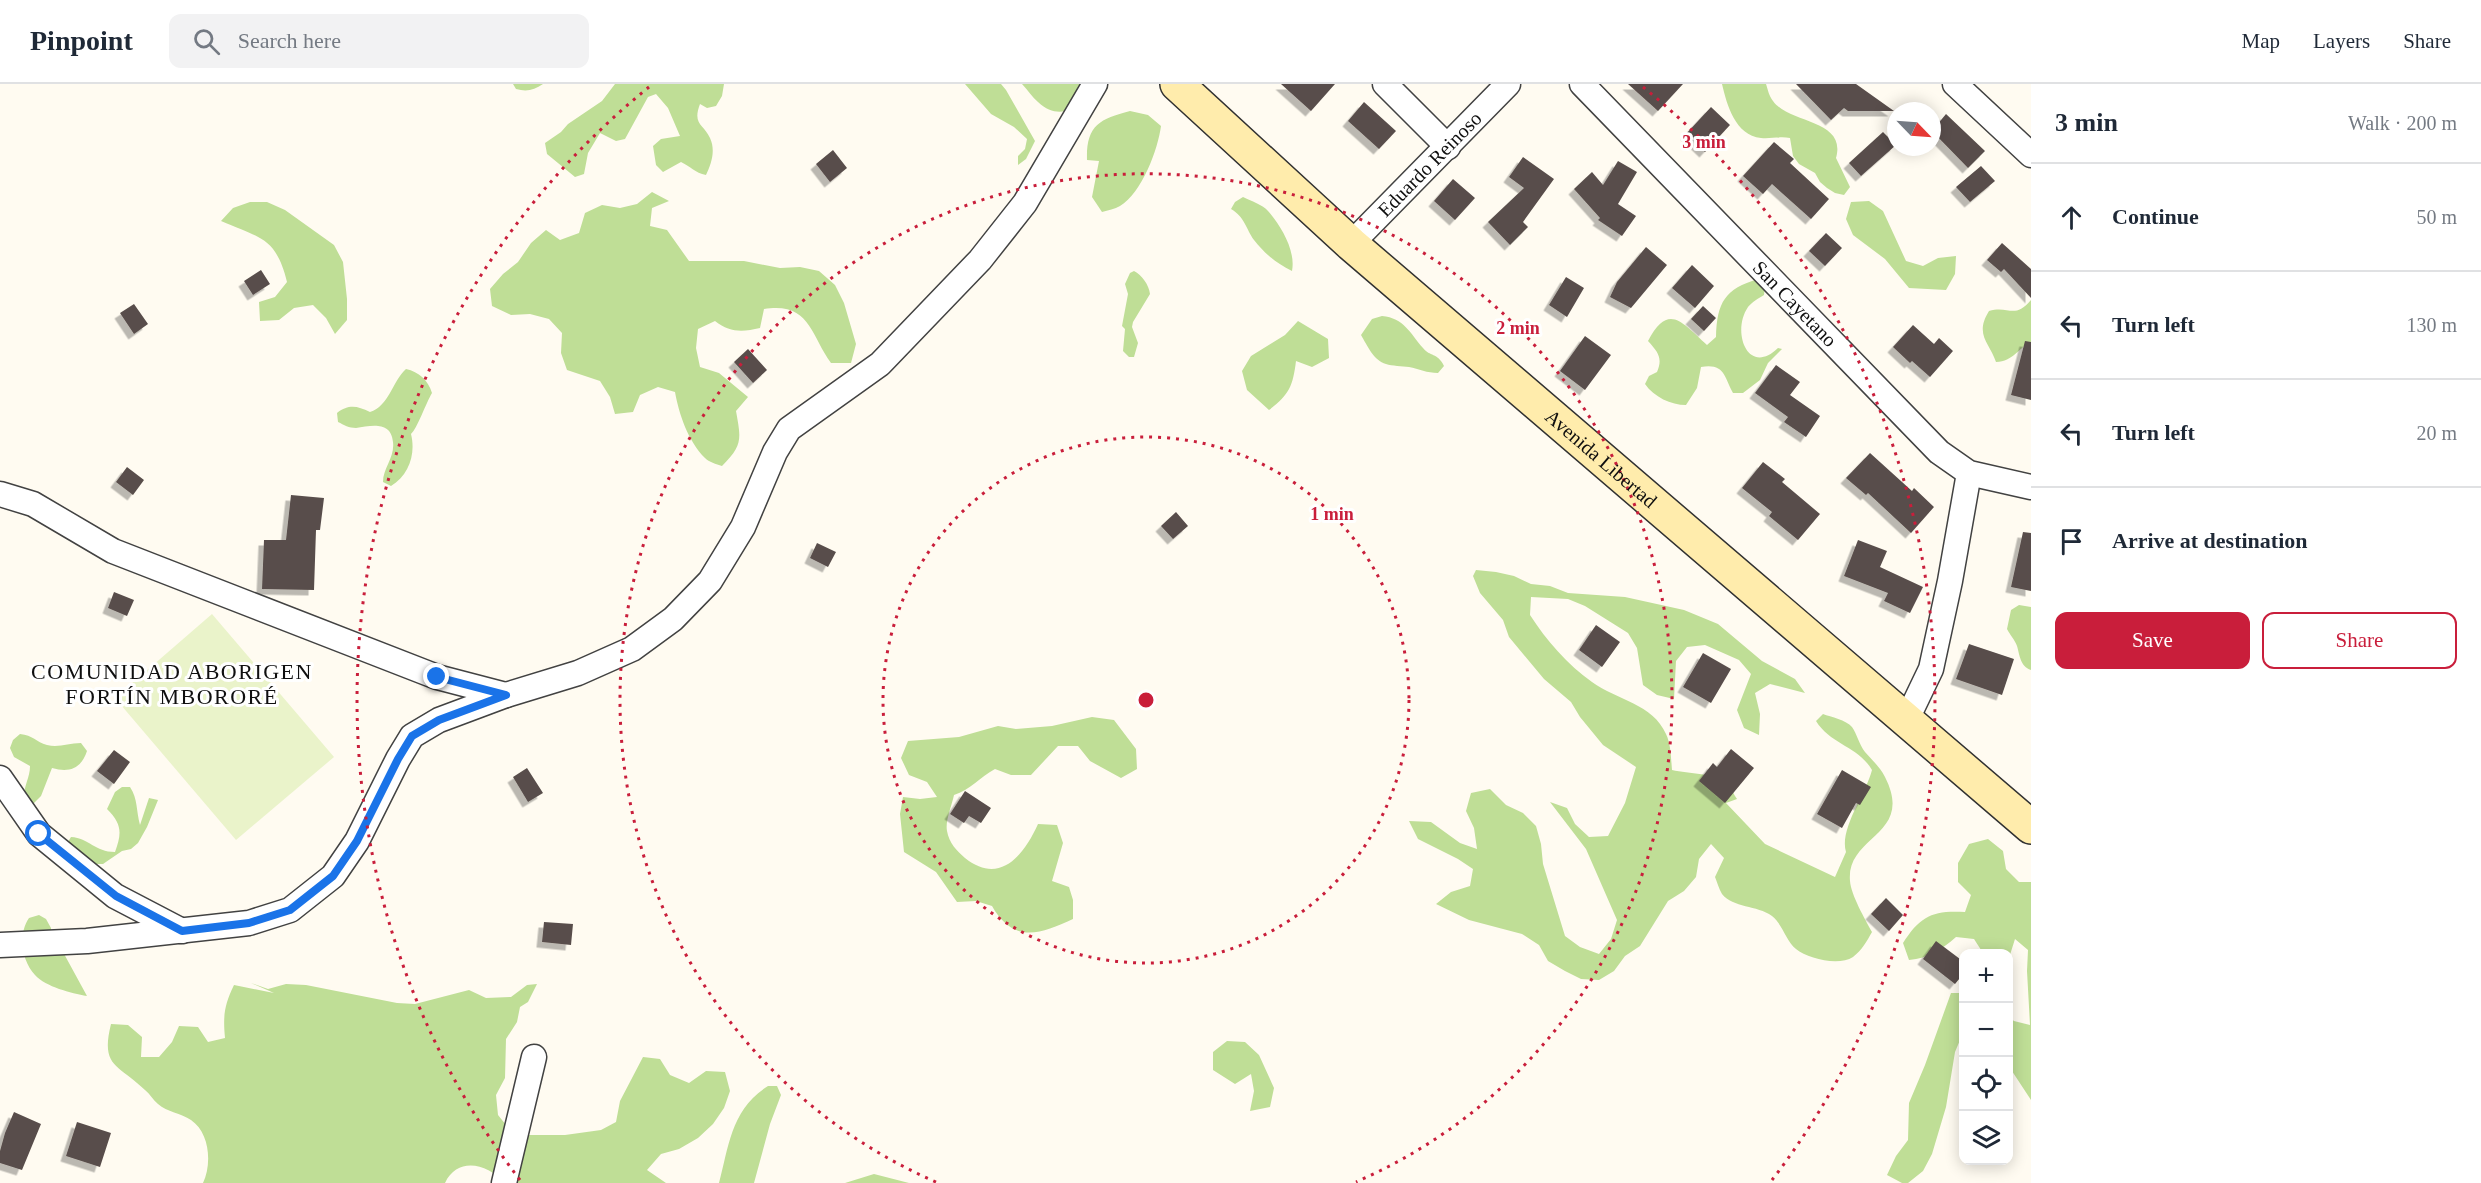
<!DOCTYPE html>
<html lang="en">
<head>
<meta charset="utf-8">
<style>
  body { margin:0; font-family:Georgia,serif; background:#f2f2f3; color:#1f2937 }
  .controls { position:absolute; right:18px; bottom:18px; display:grid; overflow:hidden; border-radius:12px; box-shadow:0 3px 15px #0003 }
  .controls button { width:54px; height:54px; display:grid; place-items:center; padding:0; border:0; border-bottom:2px solid #e0e1e3; background:#fff; color:#1f2937; font:30px sans-serif }
  .compass { position:absolute; left:1887px; top:18px; width:54px; height:54px; border-radius:50%; background:#fff; box-shadow:0 3px 15px #0003; rotate:115deg }
  .stop { position:absolute; width:18px; height:18px; margin:-14px; border:4px solid #1a73e8; border-radius:50%; background:#fff }
  .stop.end { background:#1a73e8; border-color:#fff; box-shadow:0 2px 6px #0008 }
  .list { margin:0; padding:0; list-style:none }
  h2 { display:flex; justify-content:space-between; align-items:center; height:78px; margin:0; padding:0 24px; font-size:26px }
  h2 small { font-size:20px; font-weight:400; color:#747a83 }
  .list li { display:grid; grid-template-columns:39px 1fr auto; gap:18px; align-items:center; box-sizing:border-box; height:108px; padding:0 24px; border-top:2px solid #e0e1e3 }
  .list b { display:block; font-size:22px; white-space:nowrap }
  .list em { font-size:20px; font-style:normal; color:#747a83 }
  .actions { display:flex; gap:12px; padding:18px 24px }
  .actions a { flex:1; padding:14px 0; border:2px solid #c91e3b; border-radius:12px; text-align:center; font-size:21px; color:#c91e3b }
  .actions .main { background:#c91e3b; color:#fff }
  .icon { flex:none; width:33px; height:33px; fill:none; stroke:currentColor; stroke-width:2; stroke-linecap:round; stroke-linejoin:round }
  .map { position:relative; flex:none; width:2031px; height:1099px; overflow:hidden }
  header { display:flex; align-items:center; gap:36px; box-sizing:border-box; height:84px; padding:0 30px; background:#fff; border-bottom:2px solid #e0e1e3 }
  header strong { font-size:28px }
  nav { display:flex; gap:33px; margin-inline-start:auto; font-size:21px }
  .search { width:420px; height:54px; background:#f2f2f3; display:flex; align-items:center; gap:15px; box-sizing:border-box; padding:0 21px; border-radius:12px; color:#747a83; font-size:22px }
  main { display:flex }
  aside { flex:1; background:#fff }
  .map>svg:first-child { display:block }
</style>
</head>
<body>
<header>
<strong>Pinpoint</strong>
<div class="search"><svg class="icon" aria-label="search" viewBox="0 0 24 24"><circle cx="10" cy="10" r="6"/><path d="M15 15l6 6"/></svg>Search here</div>
<nav><a>Map</a><a>Layers</a><a>Share</a></nav>
</header>
<main>
<div class="map">
<svg width="2031" height="1099" viewBox="0 0 2031 1099">
  <defs>
    <filter id="shadow"><feDropShadow dx="-5.5" dy="5.5" stdDeviation="0" flood-color="#0004"/></filter>
  </defs>
  <rect width="100%" height="100%" fill="#fffbf1"/>
  <!-- forest -->
  <path fill="#bfde96" d="M513 0H543C534 6 527 8 516 5Z
    M615 0H724L722 12 716 22 707 24 700 20C692 41 704 40 710 54 716 67 711 80 706 91 695 89 690 82 681 78L663 88 656 81 653 62 661 55 680 52 668 24 656 10 648 13 625 55 616 57 600 49 588 69 584 90 575 93 547 70 545 59 561 48 568 40 602 17Z
    M965 0H1001L1006 6 1035 57 1026 75 1018 81V72L1025 65 1027 55 1014 43 991 30Z
    M1022 0H1107C1084 16 1064 42 1038 18 1032 13 1028 6 1022 0Z
    M1722 0H1766C1768 6 1769 12 1773 17 1789 40 1847 35 1836 74L1850 103 1844 111 1835 109 1827 104 1820 98 1815 89 1799 80 1793 72 1790 54C1780 52 1771 55 1761 54 1735 51 1727 21 1722 0Z
    M1130 27 1148 31 1161 42C1158 65 1142 109 1120 122 1115 125 1108 126 1102 128L1092 113 1099 77 1087 76C1086 42 1099 35 1130 27Z
    M652 108 669 117 652 124 650 142 667 146 689 177H744L780 184 800 183 819 187 835 201 844 219 856 260 851 279H831C810 250 810 218 764 225L760 244C743 248 730 249 715 237L698 245 696 264 700 283 719 289 748 313 736 327C741 355 743 361 722 382 716 380 709 378 705 374 688 357 679 330 675 308L658 303 640 311 633 328 615 330 610 313 600 297 567 286 561 269 562 249 549 235 530 230 511 231 492 222 490 205 503 190 518 178 531 159 546 146 560 156 579 149 585 129 602 121 620 124 637 120Z
    M1243 113C1251 117 1263 121 1268 127 1281 142 1296 167 1292 187 1276 179 1265 170 1254 156 1246 145 1245 133 1231 125L1235 118Z
    M1869 117 1883 127 1906 177 1923 182 1938 174 1956 172 1955 190 1946 206 1909 204 1885 175 1853 151 1846 135 1851 118Z
    M250 118H267L285 126 334 161 343 178 347 215V236L335 250 326 234 313 221 294 224 279 236 260 237 259 218 275 213 287 198C276 153 260 154 221 137L233 124Z
    M1134 187C1142 191 1149 201 1150 210L1133 238 1132 243 1138 259 1134 273H1129L1123 267 1125 245 1122 242 1128 210 1125 200 1130 189Z
    M1758 195 1765 201 1764 211C1759 214 1752 218 1748 223 1731 248 1748 293 1778 264L1782 265 1768 279 1760 296 1743 309H1733C1724 293 1725 279 1701 283L1697 304 1686 321C1671 321 1654 313 1645 300L1649 292 1657 288C1663 274 1658 268 1648 257 1669 217 1683 240 1707 261L1716 253C1717 218 1725 205 1758 195Z
    M2031 216V258C2017 265 2014 277 1996 278 1990 259 1974 251 1989 227 2009 221 2014 236 2031 216Z
    M1382 232C1404 234 1410 249 1423 264 1430 273 1437 268 1444 282L1438 289C1427 289 1419 285 1409 283 1402 282 1392 282 1386 280 1374 277 1367 261 1361 251L1372 235Z
    M1298 237 1328 255 1329 274 1312 283 1296 277C1293 302 1289 311 1269 326L1247 306 1242 287 1251 272 1285 251Z
    M406 285C419 288 428 296 432 309 426 319 417 345 411 350 416 370 409 391 391 402L383 398C383 384 395 373 393 358 391 336 370 342 356 344 349 344 344 341 338 338L337 329C349 320 357 322 370 328 389 322 392 298 406 285Z
    M1476 486 1496 488 1514 492 1531 500 1550 502 1568 509 1625 513 1684 526 1718 540 1762 577 1795 595 1805 609 1770 600 1755 609 1760 630 1759 651 1744 644 1737 626 1751 590 1739 576 1705 561 1687 563 1676 577 1674 615 1657 611 1643 601 1637 564 1628 549 1585 522 1568 515 1531 513 1530 531C1546 556 1568 581 1592 598 1617 616 1653 620 1666 650 1671 660 1671 675 1672 686 1689 690 1715 689 1727 699 1731 703 1734 711 1737 715L1726 719 1765 760 1835 793 1846 768C1839 745 1866 710 1872 686 1858 662 1831 661 1816 637L1823 630C1831 633 1846 636 1852 643 1857 650 1859 660 1865 668 1872 676 1880 683 1885 693 1915 752 1846 751 1850 797 1851 811 1865 835 1872 848 1867 857 1862 866 1853 873 1839 882 1808 875 1796 865 1786 857 1783 841 1772 832 1757 821 1733 824 1722 810 1719 805 1717 798 1715 793L1724 774 1711 760 1699 775 1696 793 1684 807 1668 817 1640 862 1625 872 1614 887 1599 896 1581 895 1565 887 1548 877 1539 861 1522 850 1469 836 1436 820 1451 808 1470 802 1473 785 1458 775 1418 755 1409 737 1431 738 1460 759 1477 765 1474 744 1466 727 1471 709 1490 705 1506 721 1523 729 1536 742 1541 760 1543 780 1565 852 1580 863 1599 870 1611 855 1617 836 1586 765 1550 718 1567 724 1575 740 1589 753 1608 752 1625 719 1636 683 1603 661 1580 633 1571 618 1544 595 1509 553 1503 536 1480 509 1473 492Z
    M2019 521 2031 523V586C2020 582 2020 572 2017 562 2015 556 2010 551 2007 545L2011 526Z
    M1092 633 1114 636 1136 665 1137 685 1121 694 1090 677 1078 662H1058L1031 691H1011L995 685C980 693 970 706 954 711 952 721 945 737 947 747 949 759 957 767 965 774 1000 802 1024 771 1038 740L1057 741 1063 759 1052 797 1069 803 1073 816V835C1039 851 1013 859 992 822L976 817 957 818 936 788 904 768 900 730 903 713 920 715 937 713 927 698 909 691 901 674 908 657 959 653 998 642 1016 645 1052 642Z
    M20 650C33 651 36 658 47 661 59 664 68 659 81 659L87 667C81 685 69 689 52 684L41 712 34 719H25C21 705 30 696 30 682L14 673 10 664 13 656Z
    M122 703H130C138 715 136 727 140 741L149 714 158 716 147 743 138 759 131 765 122 767 103 780H95L66 761 71 753C89 754 95 768 115 768 122 749 122 740 107 725L115 708Z
    M1988 755 2003 767 2006 785 2019 798H2031V1016L2008 981 2009 933 2014 937 2030 941 2027 887 2028 866 2015 855 2009 874 2008 870 1983 869 1974 855 1956 853C1941 866 1929 874 1909 876L1903 859C1920 832 1933 826 1965 828L1971 811 1958 798V779L1969 760Z
    M39 831 46 835 51 844V853L63 868 87 912C71 909 46 903 35 891 21 876 18 850 29 834Z
    M251 899 268 905 286 900 306 901 397 919 415 920 469 906 486 914 511 913 527 901 537 900 528 918 520 923 517 938 506 955 505 994 496 1011 498 1031 510 1046 528 1051H565L601 1046 616 1038 620 1017 643 973 660 975 670 991 689 999 706 987 725 988 730 1007 724 1024 713 1040 698 1054 679 1065 661 1070 647 1086 666 1099H504C488 1080 458 1072 445 1099H203C212 1080 210 1049 191 1036 181 1029 167 1028 158 1020 153 1016 150 1010 145 1006 119 980 100 984 111 940L128 941 142 953 141 973H159L172 958 179 942 198 943 208 958 225 954C223 932 224 922 234 901L274 909Z
    M1951 909H1963V949L1955 968 1946 1023 1932 1070 1923 1087 1908 1099H1902L1887 1091 1896 1072 1908 1056 1909 1019 1925 981Z
    M1227 957 1245 958 1259 971 1274 1004 1270 1023 1250 1027 1254 1007 1251 990 1235 1000 1213 986V968Z
    M768 1002H777L781 1011 770 1040 754 1099H719C729 1062 731 1025 768 1002Z
    M874 1090 909 1099H845Z"/>
  <!-- pitch -->
  <path fill="#eaf3ca" d="M212 530 334 673 236 756 115 614Z"/>
  <!-- building -->
  <path fill="#594e4b" filter="url(#shadow)" d="M1281 0H1335L1311 27Z
    M1628 0H1683L1658 27Z
    M1796 0H1856L1894 27H1848L1844 24 1831 36Z
    M1364 18 1396 47 1379 65 1348 37Z
    M1711 23 1730 41 1705 68 1686 50Z
    M1946 30 1985 67 1968 84 1932 47Z
    M1883 48 1896 61 1861 92 1849 79Z
    M1774 58 1794 75 1790 79 1829 115 1811 135 1772 100 1763 110 1743 92Z
    M833 66 847 84 830 98 816 80Z
    M1523 73 1554 95 1523 138 1528 143 1510 161 1488 138 1524 104 1509 93Z
    M1618 77 1637 88 1618 120 1636 132 1622 152 1598 136 1600 134 1574 105 1592 88 1603 101Z
    M1981 82 1995 97 1970 118 1956 103Z
    M1453 95 1475 114 1455 136 1434 117Z
    M1826 149 1842 164 1825 182 1809 167Z
    M2002 159 2031 185V214L2004 185 2001 188 1987 176Z
    M1646 163 1667 181 1631 224 1610 213 1617 198Z
    M1692 181 1714 202 1695 224 1672 204Z
    M261 186 270 200 253 211 244 197Z
    M1566 193 1584 204 1567 233 1549 221Z
    M134 220 148 240 134 250 120 229Z
    M1703 222 1716 234 1704 247 1691 235Z
    M1913 241 1934 260 1939 254 1953 267 1930 293 1912 277 1910 279 1893 263Z
    M1585 252 1611 271 1585 306 1560 287Z
    M2025 257 2031 258V316L2011 311Z
    M748 265 767 286 753 299 734 278Z
    M1776 281 1800 298 1790 311 1820 332 1806 353 1784 338 1788 333 1755 309Z
    M1870 369 1912 407 1914 404 1934 423 1911 449 1868 409 1866 411 1846 394Z
    M1763 378 1785 395 1782 398 1820 430 1798 456 1769 432 1772 428 1742 404Z
    M127 383 144 396 133 411 116 398Z
    M291 411 324 414 320 446H316L314 506 262 505 264 456H286Z
    M1176 428 1188 442 1173 455 1161 442Z
    M2023 448 2031 449V507L2011 503Z
    M1858 456 1887 467 1880 483 1923 503 1910 529 1884 517 1888 509 1844 492Z
    M817 459 836 468 828 483 810 474Z
    M114 508 134 516 127 532 108 524Z
    M1596 541 1620 558 1602 583 1579 566Z
    M1969 560 2014 575 2002 611 1956 595Z
    M1703 569 1731 585 1711 619 1683 603Z
    M1731 665 1754 684 1725 719 1699 697 1713 679 1717 683Z
    M114 666 130 678 114 700 97 687Z
    M527 684 543 709 528 718 513 693Z
    M1842 686 1871 703 1860 721 1856 719 1842 744 1817 730Z
    M965 707 991 724 981 739 969 732 964 739 950 730Z
    M1886 814 1903 831 1889 847 1871 830Z
    M544 838 573 840 571 861 542 858Z
    M1936 857 1964 878V889L1955 900 1923 875Z
    M14 1028 41 1040 22 1086 0 1079V1067L5 1049Z
    M77 1038 111 1049 100 1083 66 1072Z"/>
  <g fill="none" stroke-linecap="round" stroke-linejoin="round">
    <!-- street casing -->
    <g stroke="#424242" stroke-width="27">
      <g id="street">
        <path d="M1385 0 1448 63"/>
        <path id="s1" d="M1582 0 1939 368 1969 389 2031 403"/>
        <path d="M1955 0 2031 71"/>
        <path id="s2" d="M1351 160 1508 0"/>
        <path d="M0 410 33 420 113 467 437 593 506 611"/>
        <path d="M1907 635 1931 585 1950 497 1969 389"/>
        <path d="M0 694 39 750 115 812 182 847"/>
        <path d="M0 861 87 857 249 839 290 826 333 792 357 757 398 675 412 652 439 636 506 611 578 589 632 565 673 535 710 497 743 443 775 368 789 345 880 280 980 176 1025 119 1095 0"/>
        <path d="M504 1099 534 973"/>
      </g>
    </g>
    <!-- secondary casing -->
    <g stroke="#313131" stroke-width="36">
      <g id="secondary">
        <path id="s3" d="M1177 0 1351 160 2031 743"/>
      </g>
    </g>
    <!-- street -->
    <use href="#street" stroke="#fff" stroke-width="24"/>
    <!-- secondary -->
    <use href="#secondary" stroke="#ffecac" stroke-width="33"/>
  </g>
  <g fill="none" stroke-linecap="round" stroke-linejoin="round">
    <!-- route -->
    <path stroke="#1a73e8" stroke-width="8" d="M39 750 116 812 182 847 249 839 290 826 333 792 357 757 398 675 412 652 439 636 506 611 437 593"/>
  </g>
  <!-- distance rings -->
  <g fill="none" stroke="#c91e3b" stroke-width="3" stroke-dasharray="3 6">
    <circle cx="1146" cy="616" r="263"/>
    <path d="M936 1098A526 526 0 1 1 1356 1098"/>
    <path d="M520 1096A789 789 0 0 1 649 3M1643 3A789 789 0 0 1 1772 1096"/>
  </g>
  <g text-anchor="middle" stroke-width="6" stroke-linejoin="round" paint-order="stroke">
    <!-- street labels -->
    <g font-size="20" fill="#0f0f0f" stroke="#fff">
      <text dy="7" stroke="none"><textPath href="#s2" startOffset="112">Eduardo Reinoso</textPath></text>
      <text dy="7" stroke="none"><textPath href="#s1" startOffset="306">San Cayetano</textPath></text>
      <text dy="7" stroke="none"><textPath href="#s3" startOffset="566">Avenida Libertad</textPath></text>
    </g>
    <!-- quarter labels -->
    <g font-size="22" letter-spacing="1.5" fill="#0f0f0f" stroke="#fff">
      <text x="172" y="595">COMUNIDAD ABORIGEN<tspan x="172" dy="25">FORTÍN MBORORÉ</tspan></text>
    </g>
  </g>
  <circle cx="1146" cy="616" r="9" fill="#c91e3b" stroke="#fff" stroke-width="3"/>
  <g font-size="18" text-anchor="middle" font-weight="bold" fill="#c91e3b" stroke="#fff" stroke-width="6" stroke-linejoin="round" paint-order="stroke">
    <text x="1704" y="64">3 min</text>
    <text x="1518" y="250">2 min</text>
    <text x="1332" y="436">1 min</text>
  </g>
</svg>
<div class="controls">
<button>+</button>
<button>−</button>
<button><svg class="icon" aria-label="locate" viewBox="0 0 24 24"><circle cx="12" cy="12" r="6"/><path d="M12 2v4M12 18v4M2 12h4M18 12h4"/></svg></button>
<button><svg class="icon" aria-label="layers" viewBox="0 0 24 24"><path d="M12 4l9 5-9 5-9-5zM3 14l9 5 9-5"/></svg></button>
</div>
<svg class="compass" viewBox="-18 -18 36 36"><path d="M0-13l5 13h-10z" fill="#e53935"/><path d="M0 13l5-13h-10z" fill="#747a83"/></svg>
<div class="stop" style="left:39px;top:750px"></div>
<div class="stop end" style="left:437px;top:593px"></div>
</div>
<aside>
<h2>3 min<small>Walk · 200 m</small></h2>
<ul class="list">
<li><svg class="icon" aria-label="ahead" viewBox="0 0 24 24"><path d="M12 20V5M6 11l6-6 6 6"/></svg><div><b>Continue</b></div><em>50 m</em></li>
<li><svg class="icon" aria-label="left" viewBox="0 0 24 24"><path d="M17 20v-9H6M10 6l-5 5 5 5"/></svg><div><b>Turn left</b></div><em>130 m</em></li>
<li><svg class="icon" aria-label="left" viewBox="0 0 24 24"><path d="M17 20v-9H6M10 6l-5 5 5 5"/></svg><div><b>Turn left</b></div><em>20 m</em></li>
<li><svg class="icon" aria-label="arrive" viewBox="0 0 24 24"><path d="M6 21V4h12l-3 4 3 4H6"/></svg><div><b>Arrive at destination</b></div></li>
</ul>
<div class="actions"><a class="main">Save</a><a>Share</a></div>
</aside>
</main>
</body>
</html>
